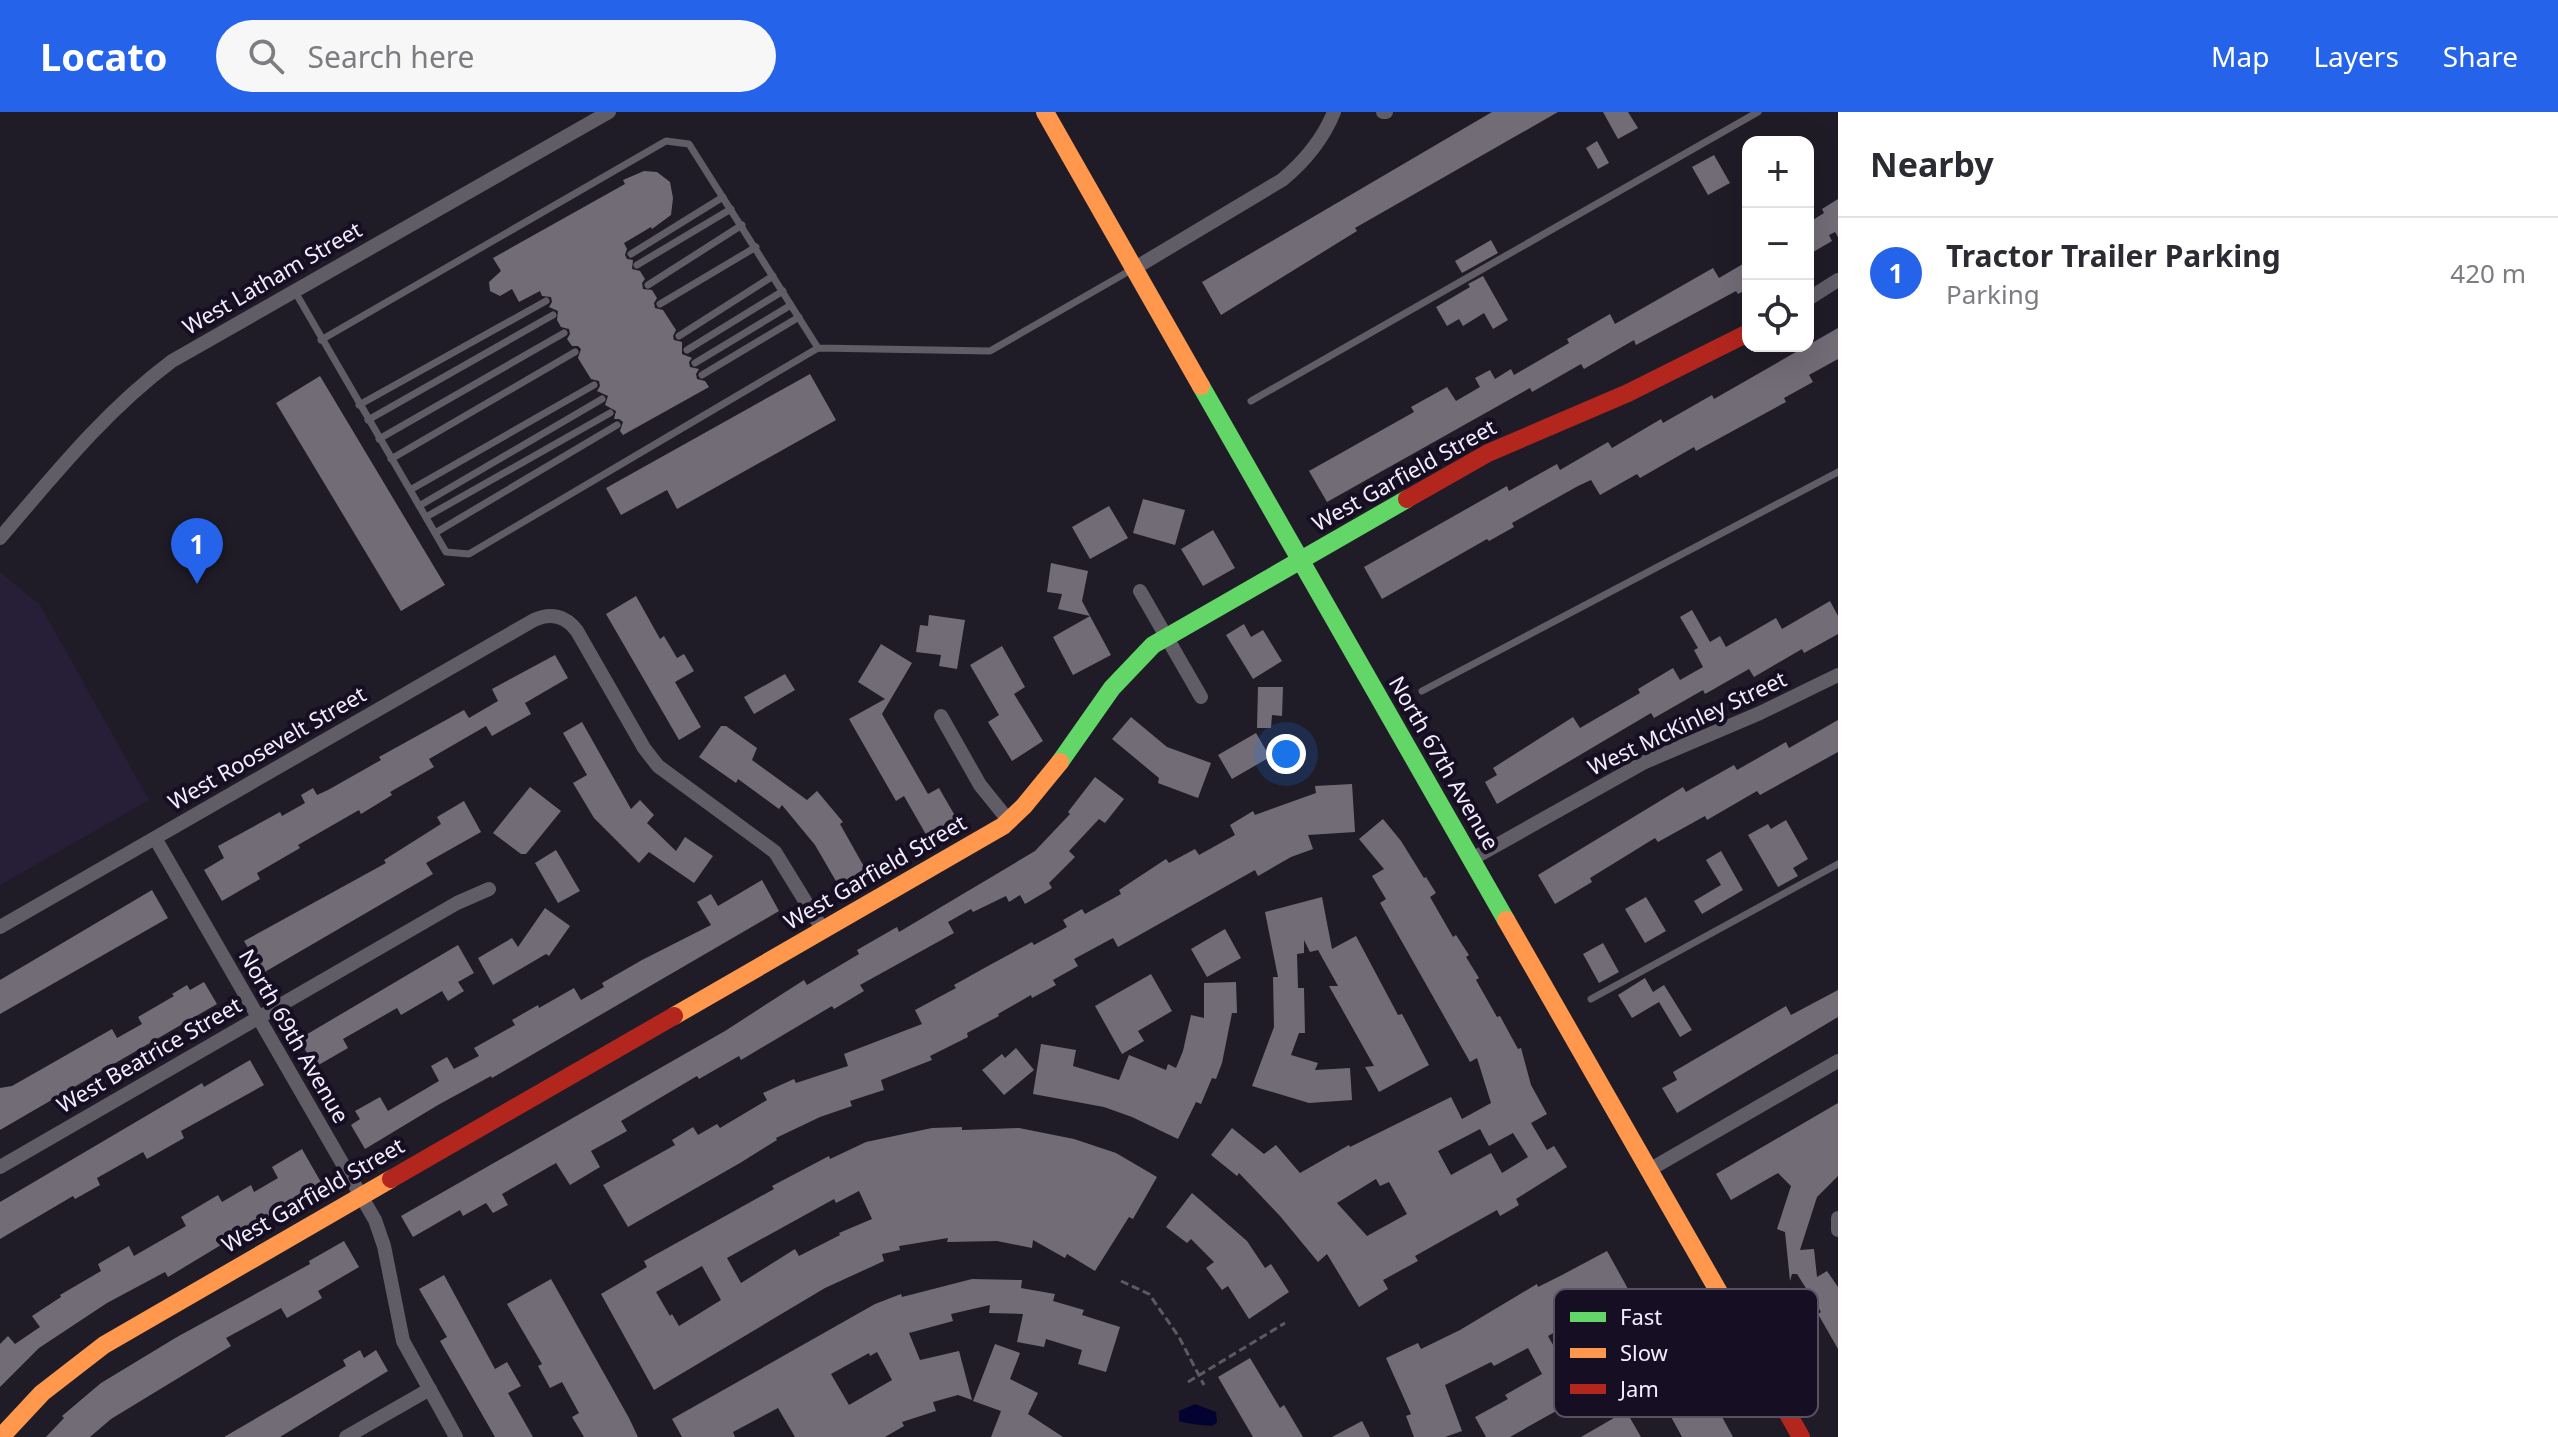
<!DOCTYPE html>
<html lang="en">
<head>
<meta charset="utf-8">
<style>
  body { margin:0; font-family:"Noto Sans",sans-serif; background:#f7f7f7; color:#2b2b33 }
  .controls { position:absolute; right:24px; top:24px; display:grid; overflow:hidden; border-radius:16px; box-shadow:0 8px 32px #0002 }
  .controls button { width:72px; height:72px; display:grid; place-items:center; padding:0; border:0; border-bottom:2px solid #e1e1e2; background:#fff; color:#2b2b33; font:40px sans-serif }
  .you { position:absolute; left:1286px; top:642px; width:28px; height:28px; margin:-20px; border:6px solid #fff; border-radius:50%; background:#1a73e8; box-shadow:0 0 0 12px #1a73e833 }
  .badge { display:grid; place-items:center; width:52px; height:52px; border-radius:50%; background:#2563eb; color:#fff; font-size:26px; font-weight:700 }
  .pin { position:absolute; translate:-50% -66px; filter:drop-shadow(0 2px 4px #0008) }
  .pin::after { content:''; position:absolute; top:42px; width:28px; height:24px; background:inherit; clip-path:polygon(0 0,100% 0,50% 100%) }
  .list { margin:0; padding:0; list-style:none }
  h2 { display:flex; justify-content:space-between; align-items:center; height:104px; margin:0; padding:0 32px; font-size:34px }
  h2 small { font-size:26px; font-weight:400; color:#7c7c81 }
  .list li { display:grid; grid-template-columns:52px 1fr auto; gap:24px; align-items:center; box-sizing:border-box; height:112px; padding:0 32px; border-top:2px solid #e1e1e2 }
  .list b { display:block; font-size:30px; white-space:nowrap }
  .list p { margin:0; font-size:26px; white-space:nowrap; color:#7c7c81 }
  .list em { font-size:26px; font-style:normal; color:#7c7c81 }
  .icon { flex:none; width:44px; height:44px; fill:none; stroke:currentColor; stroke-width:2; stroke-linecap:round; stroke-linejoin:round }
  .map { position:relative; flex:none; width:1838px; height:1325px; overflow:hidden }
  header { display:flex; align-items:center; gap:48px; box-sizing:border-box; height:112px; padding:0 40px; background:#2563eb; color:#fff }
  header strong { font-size:38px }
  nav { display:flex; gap:44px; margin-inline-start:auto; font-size:28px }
  .search { width:560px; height:72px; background:#f7f7f7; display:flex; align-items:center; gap:20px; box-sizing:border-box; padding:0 28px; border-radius:44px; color:#7c7c81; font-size:30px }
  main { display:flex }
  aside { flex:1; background:#fff }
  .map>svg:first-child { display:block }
</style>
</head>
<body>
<header>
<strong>Locato</strong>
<div class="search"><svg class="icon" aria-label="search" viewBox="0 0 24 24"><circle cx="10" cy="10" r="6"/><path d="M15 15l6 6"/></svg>Search here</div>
<nav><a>Map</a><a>Layers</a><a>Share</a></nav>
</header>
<main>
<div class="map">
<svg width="1838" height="1325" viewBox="0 0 1838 1325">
  <rect width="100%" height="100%" fill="#201c27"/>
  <!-- built -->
  <path fill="#271e37" d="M0 460 40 493 149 688 0 773Z"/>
  <!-- water -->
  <path fill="#030332" d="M1195 1292 1216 1300 1217 1310 1214 1313C1210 1315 1183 1311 1179 1309V1299Z"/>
  <!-- building -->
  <path fill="#726c76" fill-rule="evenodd" d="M1492 0H1558L1355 116 1357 119 1221 203 1202 170Z
    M1603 0H1628L1638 16 1618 27Z
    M1597 29 1609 51 1598 57 1586 36Z
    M1714 43 1730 71 1708 83 1692 55Z
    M644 59 657 60 670 70 673 86 671 103 652 117 651 115 624 131 627 137 625 143 627 147 633 148 632 157 640 159 645 167 642 171 643 177 652 178 657 186 654 191 655 196 663 198 676 218 673 224 674 228 682 230V242L692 246 689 250 690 255 699 257 696 262 697 267 705 269 709 275 623 323 620 319 623 310 619 307H614L616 299 605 293 608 284 597 279 600 274 599 269 591 267 578 246 581 237 578 234H572L567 227 570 222 569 217 561 215 557 208 558 199 549 195 552 190 551 185 542 184 540 179 519 190 512 177 500 184 490 179 489 170 501 159 493 146 625 72 623 68Z
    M1838 87V125L1835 120 1829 123 1832 129 1808 143V111L1824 101 1822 97Z
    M1491 128 1498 141 1462 161 1455 149Z
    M1748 149V177L1738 182 1736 179 1636 233 1634 228 1584 257 1581 252 1532 280 1530 276 1327 390 1309 359 1414 300 1411 295 1447 275 1456 289 1480 275 1475 266 1490 258 1495 267 1511 257 1514 263 1569 231 1567 227 1610 202 1615 212 1713 156 1719 166Z
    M1483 164 1508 208 1493 217 1484 201 1463 214 1459 207 1447 214 1436 195 1470 175 1468 172Z
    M1838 216V247L1809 263 1813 270 1784 286 1786 290 1696 339 1694 335 1640 366 1637 362 1600 383 1591 368 1578 374 1512 411 1514 415 1489 429 1487 427 1382 487 1364 455 1507 374 1509 379 1557 352 1560 358 1608 330 1612 336 1661 307 1663 311 1712 283 1714 287Z
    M810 262 836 308 677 397 667 378 621 403 606 376Z
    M320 264 445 473 401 499 276 291Z
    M1143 387 1185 398 1175 433 1133 421Z
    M1109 394 1128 426 1090 447 1072 415Z
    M1213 418 1235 456 1203 474 1181 437Z
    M1051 451 1088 459 1082 489 1090 504 1058 497 1062 482 1047 480Z
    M636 484 660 527 664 524 677 546 684 542 694 559 675 570 701 615 679 628 606 502Z
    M1830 489 1838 504V522L1804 541 1802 537 1754 565 1749 557 1705 582 1703 578 1654 606 1651 601 1497 692 1485 670 1497 663 1493 656 1573 605 1580 616 1640 581 1638 577 1673 556 1680 568 1703 555 1694 538 1698 536 1680 505 1692 498 1710 530 1720 524 1726 535 1776 506 1782 517Z
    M929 503 965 508 957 557 939 554 941 543 916 540 920 513 928 514Z
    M1090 504 1111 543 1073 563 1053 525Z
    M1244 512 1251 525 1263 518 1282 549 1253 567 1226 523Z
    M881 532 912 551 882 602 928 682 939 676 958 709 928 726 904 684 896 689 849 607 885 587 858 570Z
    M1002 534 1025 575 1014 582 1043 629 1012 649 988 610 999 603 970 553Z
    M555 543 568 566 525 591 531 602 492 624 486 614 429 647 434 655 390 680 392 683 361 702 359 698 298 733 300 736 257 761 260 767 222 789 204 758 224 746 218 734 280 700 282 704 305 691 301 683 313 676 317 683 328 678 381 648 379 645 464 598 469 606 498 589 492 577Z
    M785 562 795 578 754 602 744 585Z
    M1258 575H1283L1282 604 1272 603 1271 616H1257Z
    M1131 605 1167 635 1211 651 1198 686 1158 671 1159 666 1112 627Z
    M1838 608V640L1760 683 1757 679 1707 708 1705 704 1658 730 1655 726 1590 766 1592 770 1555 792 1538 763 1683 675 1686 680 1734 653 1737 658 1786 630 1789 636Z
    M582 610 631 697 640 688 654 703 647 711 676 739 685 725 713 744 694 771 649 740 639 751 594 706 573 671 587 663 563 621Z
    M721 614H726L757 636 752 648 807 688 817 679 843 710 840 712 867 760 840 776 815 733 782 693 779 697 738 667 736 671 699 645Z
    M1256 621 1270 645 1232 667 1218 643Z
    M1095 665 1124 687 1105 711 1099 707 1069 739 1075 745 1049 771 1052 776 1025 792 1020 783 1009 790 1006 784 973 800 971 797 948 810 954 821 860 873 864 879 834 897 832 894 741 948 739 944 699 967 697 964 621 1009 627 1019 591 1039 600 1055 570 1073 556 1051 502 1082 508 1093 493 1101 486 1091 463 1104 460 1098 413 1125 401 1104 725 919 804 868 807 873 859 842 857 838 897 815 899 820 1035 739 1070 702 1068 700Z
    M1352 672 1355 720 1308 723 1313 737 1291 745 1258 764 1255 758 1118 835 1113 826 1074 847 1078 854 1053 868 1056 873 1032 886 1031 883 998 902 999 904 967 921 968 925 930 944 932 948 881 968 884 978 850 989 852 994 820 1005 776 1026 777 1028 740 1051 628 1115 603 1073 675 1033 672 1028 693 1015 698 1023 717 1012 720 1016 767 988 763 981 794 967 796 971 848 954 844 942 922 912 915 898 956 876 954 873 988 854 1032 830 1034 833 1067 815 1063 808 1082 797 1085 802 1121 782 1119 778 1166 747 1169 751 1195 737 1199 743 1235 723 1230 713 1253 699 1255 703 1316 681 1315 674Z
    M530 675 561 699 526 742H521L493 721Z
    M464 689 481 720 426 751 433 762 263 861 244 829 386 751 384 748 441 712 437 705Z
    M1383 707 1401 729 1424 766 1426 765 1436 781 1430 785 1453 825 1456 823 1469 843 1466 845 1479 866 1476 868 1497 905 1500 904 1518 937 1521 936 1531 973 1547 1002 1531 1011 1547 1038 1554 1034 1567 1055 1516 1087 1519 1093 1500 1104 1497 1098 1415 1144 1418 1149 1383 1168 1388 1177 1359 1195 1327 1142 1318 1150 1280 1104 1239 1061 1237 1064 1211 1043 1232 1016 1264 1042 1276 1033 1300 1061 1349 1033 1350 1035 1451 985 1462 1007 1491 991 1477 946 1470 950 1380 791 1386 787 1372 764 1384 757 1359 727ZM1480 1017 1489 1034 1513 1021 1528 1045 1502 1061 1491 1041 1451 1063 1438 1039ZM1376 1067 1380 1074 1389 1070 1407 1102 1367 1124 1337 1091Z
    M1786 708 1808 747 1793 756 1798 764 1778 775 1748 723 1768 712 1771 717Z
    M556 738 580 779 558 791 535 751Z
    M1721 739 1743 778 1702 802 1694 789 1721 773 1706 748Z
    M762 768 779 799 492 966 491 964 438 993 365 1037 351 1013 360 1007 355 999 380 985 388 999 439 969 431 954 447 945 454 957 479 944 474 936 515 913 512 908 538 893 539 896 574 876 581 888 604 875 602 871 642 848 711 813 697 790 711 782 718 794Z
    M152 778 168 806 0 902V868Z
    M1322 785 1332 837 1356 824 1398 903 1402 902 1429 953 1379 980 1365 955 1374 954 1329 874H1338L1318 838 1310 840 1304 828V841L1297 842 1298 876H1304L1305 921H1299L1291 943 1318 951 1315 958 1350 956 1352 988 1309 991 1252 974 1274 915 1273 865H1278L1265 800Z
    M1646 785 1666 819 1645 831 1625 797Z
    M545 796 570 814 549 844 546 842 493 873 478 846 512 826 518 835Z
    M1225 817 1241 846 1207 865 1191 837Z
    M1603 831 1619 860 1599 871 1583 842Z
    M458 833 474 861 458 870 464 879 448 889 442 879 401 903 397 896 343 927 348 936 315 955 299 927Z
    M1151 862 1172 899 1138 919 1144 929 1122 942 1095 894Z
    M1645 866 1653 880 1664 873 1692 918 1680 925 1659 890 1632 906 1618 883Z
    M204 870 217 892 0 1018V976L12 974 112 917 117 926 142 912 138 905 174 884 172 882 187 873 190 878Z
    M1236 870 1237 901H1232L1222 951 1216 967 1212 966 1201 992 1196 990 1178 1027 1132 1005 1104 995 1033 982 1041 932 1076 938 1073 954 1119 968 1129 943 1166 958 1168 952 1176 956 1183 939 1191 903 1204 906V871Z
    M1838 878V905L1677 1001 1662 976 1677 968 1673 960 1786 894 1791 903Z
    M1016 936 1034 958 1004 983 982 958 1002 942 1005 946Z
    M250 948 264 973 181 1019 184 1026 147 1047 143 1040 97 1066 100 1073 75 1087 73 1084 0 1127V1090L202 971 204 975Z
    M1838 991V1064L1817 1085 1800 1138 1814 1137 1817 1165 1827 1159 1838 1175V1237L1818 1202 1821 1200 1797 1162H1792L1790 1169 1785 1120 1777 1117 1791 1074 1778 1061 1731 1088 1716 1062Z
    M962 1015V1018L1019 1016 1074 1027 1116 1041 1157 1065 1133 1107 1129 1105 1095 1159 1067 1142 1065 1146 1033 1128 1032 1136 997 1129 947 1130 948 1126 899 1134 900 1138 882 1142 884 1149 825 1176 654 1278 601 1182 647 1155 644 1149 774 1077 772 1074 829 1044 830 1047 866 1030 932 1016ZM859 1079 872 1107 839 1121 840 1123 799 1144 795 1137 741 1171 727 1146 834 1087 836 1091ZM702 1154 721 1188 679 1214 672 1202 670 1204 656 1180Z
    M302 1037 322 1072 168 1165 165 1160 107 1191 39 1236 0 1275V1232L8 1224 15 1232 40 1215 32 1204 61 1185 60 1183 101 1159 98 1152 129 1134 134 1144 186 1114 181 1105 218 1083 222 1090 251 1073 254 1080 278 1066 272 1055Z
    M1192 1081 1247 1129 1265 1156 1271 1152 1289 1180 1249 1207 1228 1174 1222 1178 1206 1156 1214 1150 1191 1127 1187 1131 1166 1115Z
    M344 1129 359 1155 318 1179 322 1186 287 1206 281 1196 226 1226 231 1234 111 1307 90 1325H46L64 1306 62 1304 101 1271 177 1225 310 1152 309 1149Z
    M1607 1139 1632 1184 1601 1201 1598 1196 1592 1200 1571 1181 1584 1204 1548 1224 1561 1247 1596 1229 1615 1263 1579 1282 1581 1285 1510 1325H1486L1475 1305 1508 1287 1505 1283 1542 1262 1528 1236 1494 1254 1491 1250 1445 1273 1462 1319 1445 1325H1414L1406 1304 1411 1302 1386 1246 1418 1231 1421 1237 1460 1218 1537 1172 1538 1175 1562 1163Z
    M444 1163 495 1257 507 1250 521 1274 508 1281 533 1325H495L440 1229 447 1225 419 1177Z
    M551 1167 629 1306 638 1325H584L572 1305 579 1301 562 1270 550 1276 538 1254 542 1252 507 1192Z
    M972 1167 1022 1168 1021 1176 1055 1182 1053 1189 1084 1198 1082 1203 1120 1215 1106 1260 1078 1252 1082 1238 1046 1227 1044 1235 1017 1230 1023 1202 989 1201 990 1193 951 1202 953 1209 909 1221 920 1248 959 1239 972 1288 958 1283 933 1290 936 1299 902 1310 904 1314 885 1325H795L778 1296 733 1320 735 1325H682L672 1307 875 1192 901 1182 902 1185ZM877 1240 892 1268 849 1293 831 1262 869 1241 870 1244Z
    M1660 1196 1673 1208 1672 1210 1708 1272 1705 1274 1733 1325H1682L1637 1242 1622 1228 1644 1206 1646 1211Z
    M995 1232 1020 1241 1010 1267 1038 1281 1028 1302 1063 1325H991L1001 1299 973 1289Z
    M360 1238 364 1246 376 1238 388 1259 280 1325H224L346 1254 343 1248Z
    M1250 1246 1280 1296 1284 1293 1303 1325H1253L1218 1265Z
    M1626 1299 1641 1325H1581Z
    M1362 1309 1370 1325H1332Z"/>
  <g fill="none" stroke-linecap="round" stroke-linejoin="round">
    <!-- path -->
    <path stroke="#5c5962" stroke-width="3" stroke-dasharray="8 4" stroke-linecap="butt" d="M1121 1169 1149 1182 1179 1225 1204 1273
      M1188 1270 1285 1211"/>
    <!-- lane -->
    <path stroke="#605d66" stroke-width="7" d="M631 142 723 85
      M637 153 731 97
      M648 173 742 113
      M294 178 446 440 469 442 818 236 990 239 1131 158
      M660 192 756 135
      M679 224 773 164
      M321 228 666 29 689 32 818 236
      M687 238 783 179
      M695 251 791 193
      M702 263 799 205
      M1251 289 1758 0
      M359 293 546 189
      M368 308 553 203
      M379 327 564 221
      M391 347 575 240
      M410 378 594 273
      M419 394 602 287
      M426 405 610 301
      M435 421 617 313
      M1422 579 1838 360
      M1591 887 1838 752"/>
    <!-- street -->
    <path stroke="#605d66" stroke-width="14" d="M1383 0H1386
      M1135 156 1282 68C1305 49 1323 27 1334 0
      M1808 187 1838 168
      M0 426C54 363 105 299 172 249L609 0
      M1140 479 1201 585
      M941 604 980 673 1009 709
      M155 726 375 1108 384 1134 403 1229 456 1325
      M1472 747 1645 650 1760 601 1838 563
      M0 815 534 508C551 500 566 504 577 519L644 636 658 654 775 740 823 818
      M0 1055 457 791 489 777
      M1649 1058 1838 949
      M1838 1106V1118
      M346 1325 430 1277"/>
    <!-- fast -->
    <path stroke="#63d668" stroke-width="18" d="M1201 274 1506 808
      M1060 650 1112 576 1153 533 1407 387"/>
    <!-- slow -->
    <path stroke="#ff974d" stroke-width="18" d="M1045 0 1201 274
      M1506 808 1740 1217
      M674 904 1003 714 1024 694 1060 650
      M1 1325 42 1281 104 1233 391 1067"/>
    <!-- jam -->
    <path stroke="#b3261e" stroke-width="18" d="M1407 387 1488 341 1628 281 1748 221
      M391 1067 674 904
      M1740 1217 1801 1325"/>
  </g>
  <g text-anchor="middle" stroke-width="8" stroke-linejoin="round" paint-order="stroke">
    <!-- street labels -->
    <g font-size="22" fill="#f3eefd" stroke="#160e22">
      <text transform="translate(272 166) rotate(-30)" y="8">West Latham Street</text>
      <text transform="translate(1404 363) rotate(-29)" y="8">West Garfield Street</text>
      <text transform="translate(1687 611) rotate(-25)" y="8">West McKinley Street</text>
      <text transform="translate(267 636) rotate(-30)" y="8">West Roosevelt Street</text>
      <text transform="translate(1444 651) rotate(60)" y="8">North 67th Avenue</text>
      <text transform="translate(875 760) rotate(-30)" y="8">West Garfield Street</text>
      <text transform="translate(294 924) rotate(60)" y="8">North 69th Avenue</text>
      <text transform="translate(149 943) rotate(-30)" y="8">West Beatrice Street</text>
      <text transform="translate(313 1083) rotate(-30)" y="8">West Garfield Street</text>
    </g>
  </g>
  <!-- legend -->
  <rect x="1554" y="1177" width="264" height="128" rx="12" fill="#160e22" stroke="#585164" stroke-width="2"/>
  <rect x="1570" y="1200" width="36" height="10" fill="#63d668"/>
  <rect x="1570" y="1236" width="36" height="10" fill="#ff974d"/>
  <rect x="1570" y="1272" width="36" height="10" fill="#b3261e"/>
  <g font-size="22" fill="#f3eefd">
    <text x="1620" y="1213">Fast</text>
    <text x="1620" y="1249">Slow</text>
    <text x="1620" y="1285">Jam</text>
  </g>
</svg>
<div class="controls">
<button>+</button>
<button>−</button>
<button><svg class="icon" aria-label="locate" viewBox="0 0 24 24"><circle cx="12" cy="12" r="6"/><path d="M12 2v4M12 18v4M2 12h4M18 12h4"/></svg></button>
</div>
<div class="you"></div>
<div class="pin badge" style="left:197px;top:472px">1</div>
</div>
<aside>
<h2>Nearby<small></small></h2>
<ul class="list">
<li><span class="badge">1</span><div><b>Tractor Trailer Parking</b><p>Parking</p></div><em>420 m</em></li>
</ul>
</aside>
</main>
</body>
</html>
